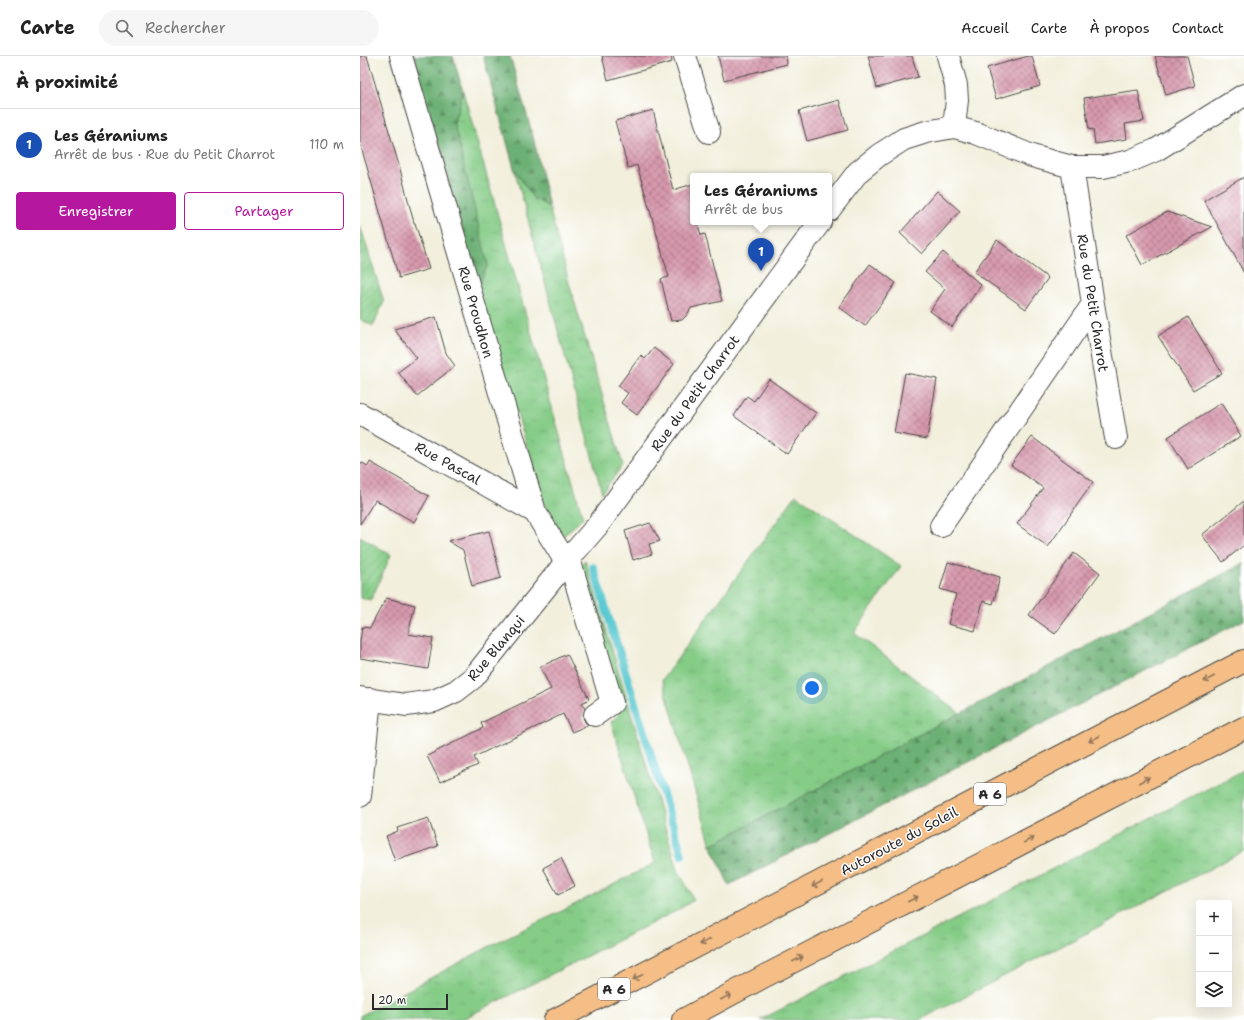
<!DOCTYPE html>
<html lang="fr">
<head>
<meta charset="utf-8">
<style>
  body { margin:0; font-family:"Shantell Sans",sans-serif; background:#f6f6f6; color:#222 }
  .controls { position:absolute; right:12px; bottom:12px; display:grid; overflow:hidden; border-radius:4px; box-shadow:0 4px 16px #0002 }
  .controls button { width:36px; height:36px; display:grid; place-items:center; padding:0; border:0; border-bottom:1px solid #e0e0e0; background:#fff; color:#222; font:20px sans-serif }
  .scale { position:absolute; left:12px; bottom:10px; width:76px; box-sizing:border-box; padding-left:4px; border:2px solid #2b2b2b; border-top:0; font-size:11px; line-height:14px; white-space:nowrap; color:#2b2b2b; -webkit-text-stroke:3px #fff; paint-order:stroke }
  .you { position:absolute; left:452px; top:632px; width:14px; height:14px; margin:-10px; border:3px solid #fff; border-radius:50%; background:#1a73e8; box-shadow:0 0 0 6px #1a73e833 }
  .badge { display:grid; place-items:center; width:26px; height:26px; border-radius:50%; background:#b5179e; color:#fff; font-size:13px; font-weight:700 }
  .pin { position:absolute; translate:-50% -33px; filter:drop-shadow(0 1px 2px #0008) }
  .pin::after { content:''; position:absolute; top:21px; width:14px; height:12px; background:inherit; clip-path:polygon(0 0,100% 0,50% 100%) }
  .popup { position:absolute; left:330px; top:117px; width:142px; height:52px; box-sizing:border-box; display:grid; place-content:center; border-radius:4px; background:#fff; filter:drop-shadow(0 1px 3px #0005); font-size:13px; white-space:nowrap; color:#767676 }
  .popup b { font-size:15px; color:#222 }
  .popup::after { content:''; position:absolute; left:50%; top:100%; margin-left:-8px; border:8px solid transparent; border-top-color:#fff }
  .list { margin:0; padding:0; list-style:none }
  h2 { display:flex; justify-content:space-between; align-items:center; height:52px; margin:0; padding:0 16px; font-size:17px }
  h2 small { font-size:13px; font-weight:400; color:#767676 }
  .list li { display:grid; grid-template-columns:26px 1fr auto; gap:12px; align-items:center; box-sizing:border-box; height:72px; padding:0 16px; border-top:1px solid #e0e0e0 }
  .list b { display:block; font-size:15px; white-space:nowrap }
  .list p { margin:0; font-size:13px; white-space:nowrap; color:#767676 }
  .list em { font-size:13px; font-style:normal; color:#767676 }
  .actions { display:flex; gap:8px; padding:12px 16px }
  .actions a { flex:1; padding:9px 0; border:1px solid #b5179e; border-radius:4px; text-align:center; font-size:14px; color:#b5179e }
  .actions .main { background:#b5179e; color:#fff }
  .icon { flex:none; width:22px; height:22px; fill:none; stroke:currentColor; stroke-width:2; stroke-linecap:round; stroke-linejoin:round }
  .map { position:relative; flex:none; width:884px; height:964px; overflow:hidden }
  header { display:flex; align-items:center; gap:24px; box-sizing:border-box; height:56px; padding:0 20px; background:#fff; border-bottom:1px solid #e0e0e0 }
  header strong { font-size:19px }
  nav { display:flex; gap:22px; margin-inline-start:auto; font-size:14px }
  .search { width:280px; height:36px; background:#f6f6f6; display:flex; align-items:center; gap:10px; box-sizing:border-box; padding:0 14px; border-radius:22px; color:#767676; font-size:15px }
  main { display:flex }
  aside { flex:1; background:#fff }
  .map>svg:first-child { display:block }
</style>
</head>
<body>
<header>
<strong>Carte</strong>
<div class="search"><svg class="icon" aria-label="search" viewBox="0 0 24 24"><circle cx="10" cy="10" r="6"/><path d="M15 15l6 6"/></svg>Rechercher</div>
<nav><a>Accueil</a><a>Carte</a><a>À propos</a><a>Contact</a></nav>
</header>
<main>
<aside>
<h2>À proximité<small></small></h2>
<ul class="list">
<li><span class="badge" style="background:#1a4fb4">1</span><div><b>Les Géraniums</b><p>Arrêt de bus · Rue du Petit Charrot</p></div><em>110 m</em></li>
</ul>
<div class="actions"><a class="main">Enregistrer</a><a>Partager</a></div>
</aside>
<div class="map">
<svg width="884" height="964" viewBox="0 0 884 964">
  <defs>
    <pattern id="grass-tufts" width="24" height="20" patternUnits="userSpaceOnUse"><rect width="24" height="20" fill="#85cc87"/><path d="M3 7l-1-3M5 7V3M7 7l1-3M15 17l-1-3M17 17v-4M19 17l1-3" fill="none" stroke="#73af75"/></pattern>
    <pattern id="forest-firs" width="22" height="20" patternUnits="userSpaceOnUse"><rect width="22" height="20" fill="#6cb074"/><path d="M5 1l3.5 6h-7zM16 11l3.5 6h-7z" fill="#598f5f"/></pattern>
    <pattern id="garden-furrows" width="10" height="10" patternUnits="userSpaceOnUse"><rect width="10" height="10" fill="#85cc87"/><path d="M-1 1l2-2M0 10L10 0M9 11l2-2" fill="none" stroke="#73af75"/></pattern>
    <pattern id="building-cross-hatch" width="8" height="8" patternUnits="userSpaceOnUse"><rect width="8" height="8" fill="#d799ad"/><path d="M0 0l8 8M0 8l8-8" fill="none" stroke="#af7d8d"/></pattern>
  </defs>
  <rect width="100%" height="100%" fill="#fff"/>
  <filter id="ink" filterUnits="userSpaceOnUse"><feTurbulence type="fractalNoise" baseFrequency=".025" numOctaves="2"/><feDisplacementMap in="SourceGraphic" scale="8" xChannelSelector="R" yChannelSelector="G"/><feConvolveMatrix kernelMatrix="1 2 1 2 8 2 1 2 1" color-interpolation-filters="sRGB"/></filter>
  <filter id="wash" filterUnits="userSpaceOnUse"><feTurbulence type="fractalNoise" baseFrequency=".012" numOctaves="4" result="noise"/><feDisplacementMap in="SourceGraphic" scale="16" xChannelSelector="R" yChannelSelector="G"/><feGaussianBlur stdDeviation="0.9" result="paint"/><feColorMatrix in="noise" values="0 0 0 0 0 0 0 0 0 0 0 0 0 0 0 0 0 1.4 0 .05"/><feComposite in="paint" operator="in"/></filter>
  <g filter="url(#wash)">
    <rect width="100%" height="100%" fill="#f2efdc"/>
    <!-- grass -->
    <path fill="url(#grass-tufts)" stroke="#587c59" d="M103 35 223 462 200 483 185 449 118 230 94 67Z
      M154 112 173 142 189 151 211 234 263 409 242 437Z
      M436 439 541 510 494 577 600 657 351 789 302 624Z
      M225 504 318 814 334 844 318 854 101 964H0V960L141 884 202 855 295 807 251 666 259 659 218 514Z
      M884 714V795L560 964H400Z"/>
    <!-- forest -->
    <path fill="url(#forest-firs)" stroke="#4c6e50" d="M53 0H93L103 35 94 67 128 209 118 230Z
      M123 0H150L173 80 189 151 173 142 154 112Z
      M884 507V564L369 829 351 789Z"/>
    <!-- garden -->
    <path fill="url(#garden-furrows)" stroke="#587c59" d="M0 169 24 246 13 270 0 263Z
      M0 480 31 499 11 544 0 542Z"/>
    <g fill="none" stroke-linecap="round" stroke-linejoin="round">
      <!-- stream -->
      <path stroke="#5cc9d2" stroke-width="8" d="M233 511 322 799"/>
    </g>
    <g id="blocks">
      <!-- building -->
      <path fill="url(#building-cross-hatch)" d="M0 0H7L40 113 54 167H55L69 213 39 222 0 87Z
        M242 0H311L312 6 248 24Z
        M358 0H426L427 8 364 24Z
        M508 0H552L558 21 517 32Z
        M668 0H672L680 30 636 43 627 12Z
        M795 0H827L835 30 806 39Z
        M778 34 784 65 765 68 767 83 735 88 733 73 729 74 724 42Z
        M479 44 488 74 447 85 439 55Z
        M293 54 313 134 333 128V166H337L341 179 345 178 362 245 331 252 327 259 322 264 311 265 301 223 309 221 277 109 268 112 255 65Z
        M884 121V217L844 144Z
        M577 135 600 155 562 198 540 177Z
        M807 156 852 171 782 209 766 179Z
        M637 184 688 222 666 253 614 216Z
        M583 196 621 229 592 271 570 255 585 233 565 216Z
        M510 208 536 227 505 270 479 251Z
        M76 261 86 297 95 310 57 340 38 316 57 302 34 273Z
        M828 261 862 317 833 334 798 280Z
        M294 292 314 308 277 359 261 347 268 337 258 330 281 299 285 303Z
        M545 317 577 323 567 383 534 377Z
        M409 323 456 357 427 398 374 360 387 340 394 345Z
        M861 347 881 380 828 413 808 381Z
        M672 381 733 426 688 491 657 468 683 432 651 409Z
        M0 406 8 410 10 406 69 440 54 466 15 444 0 468Z
        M884 445V489L863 506 842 479Z
        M290 467 300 485 289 488 292 498 273 504 265 475Z
        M129 475 141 522 112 530 103 494 88 485Z
        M714 497 740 517 695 578 669 559Z
        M588 506 640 521 633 548 623 545 615 575 588 568 596 538 580 533Z
        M26 542 55 549 48 578 73 582 68 613 0 602V585L2 571 10 572Z
        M207 598 229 643 222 647 225 653 223 661 225 666 228 669 212 676 203 658 114 701 118 709 80 726 67 700 123 672 121 667 191 633 180 611Z
        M68 762 78 790 35 805 26 780 38 775 37 772Z
        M201 802 215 830 198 839 183 812Z"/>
    </g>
  </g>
  <g filter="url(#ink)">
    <use href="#blocks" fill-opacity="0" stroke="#494846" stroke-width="1"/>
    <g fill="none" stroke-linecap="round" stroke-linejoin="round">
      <!-- minor casing -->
      <g stroke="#494846" stroke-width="24">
        <path id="minor" d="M41 0 175 456 206 506
          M325 0 349 76
          M588 0 596 29 597 44 594 71
          M712 111 733 248 756 382
          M469 154 498 116 519 99 544 83 566 76 594 71 616 77 672 100 712 111H743L770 105 796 94 884 39
          M0 358 175 456
          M581 470 733 248
          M209 503 252 647 235 659
          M0 642 46 649 74 645 96 635 114 621 206 506 238 469 460 166
          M0 740 10 643"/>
      </g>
      <!-- highway casing -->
      <g stroke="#494846" stroke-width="24">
        <path id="highway" d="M195 964 884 605
          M323 964 403 921 884 672"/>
      </g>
      <!-- minor -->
      <use href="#minor" stroke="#fff" stroke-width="22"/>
      <!-- highway -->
      <use href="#highway" stroke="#f5be86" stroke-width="22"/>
    </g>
    <!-- one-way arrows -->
    <defs><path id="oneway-shaft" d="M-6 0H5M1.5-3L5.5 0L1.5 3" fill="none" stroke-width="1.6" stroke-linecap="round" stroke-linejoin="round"/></defs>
    <g stroke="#907458">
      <use href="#oneway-shaft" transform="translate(849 623) rotate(152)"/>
      <use href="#oneway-shaft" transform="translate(734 683) rotate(152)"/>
      <use href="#oneway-shaft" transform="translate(784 724) rotate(-27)"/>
      <use href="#oneway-shaft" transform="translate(669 784) rotate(-27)"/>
      <use href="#oneway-shaft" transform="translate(457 828) rotate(152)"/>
      <use href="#oneway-shaft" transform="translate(553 843) rotate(-27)"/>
      <use href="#oneway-shaft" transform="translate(345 886) rotate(153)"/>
      <use href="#oneway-shaft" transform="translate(438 903) rotate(-27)"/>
      <use href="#oneway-shaft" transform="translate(278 921) rotate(153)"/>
      <use href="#oneway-shaft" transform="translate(366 941) rotate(-28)"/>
    </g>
  </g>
  <g text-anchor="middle" stroke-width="3" stroke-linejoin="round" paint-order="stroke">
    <!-- shield labels -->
    <g fill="#fff" stroke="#6b6b6b" stroke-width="1">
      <rect x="614" y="727" width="32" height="22" rx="3"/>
      <rect x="238" y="922" width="32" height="22" rx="3"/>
    </g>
    <g font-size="13" font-weight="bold" fill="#2b2b2b">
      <text x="630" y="743">A 6</text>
      <text x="254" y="938">A 6</text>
    </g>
    <!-- street labels -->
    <g font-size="14" fill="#2b2b2b" stroke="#fff">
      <text transform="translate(733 247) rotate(81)" y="5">Rue du Petit Charrot</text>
      <text transform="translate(116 256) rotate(74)" y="5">Rue Proudhon</text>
      <text transform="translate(335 337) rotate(-54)" y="5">Rue du Petit Charrot</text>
      <text transform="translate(88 407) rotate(29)" y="5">Rue Pascal</text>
      <text transform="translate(136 592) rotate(-50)" y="5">Rue Blanqui</text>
      <text transform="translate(539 785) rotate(-28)" y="5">Autoroute du Soleil</text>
    </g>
  </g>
</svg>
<div class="controls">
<button>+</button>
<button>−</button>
<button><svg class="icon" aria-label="layers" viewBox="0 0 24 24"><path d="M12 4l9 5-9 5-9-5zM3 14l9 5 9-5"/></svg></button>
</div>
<div class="scale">20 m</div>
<div class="you"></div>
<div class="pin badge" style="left:401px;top:215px;background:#1a4fb4">1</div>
<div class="popup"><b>Les Géraniums</b>Arrêt de bus</div>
</div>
</main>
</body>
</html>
